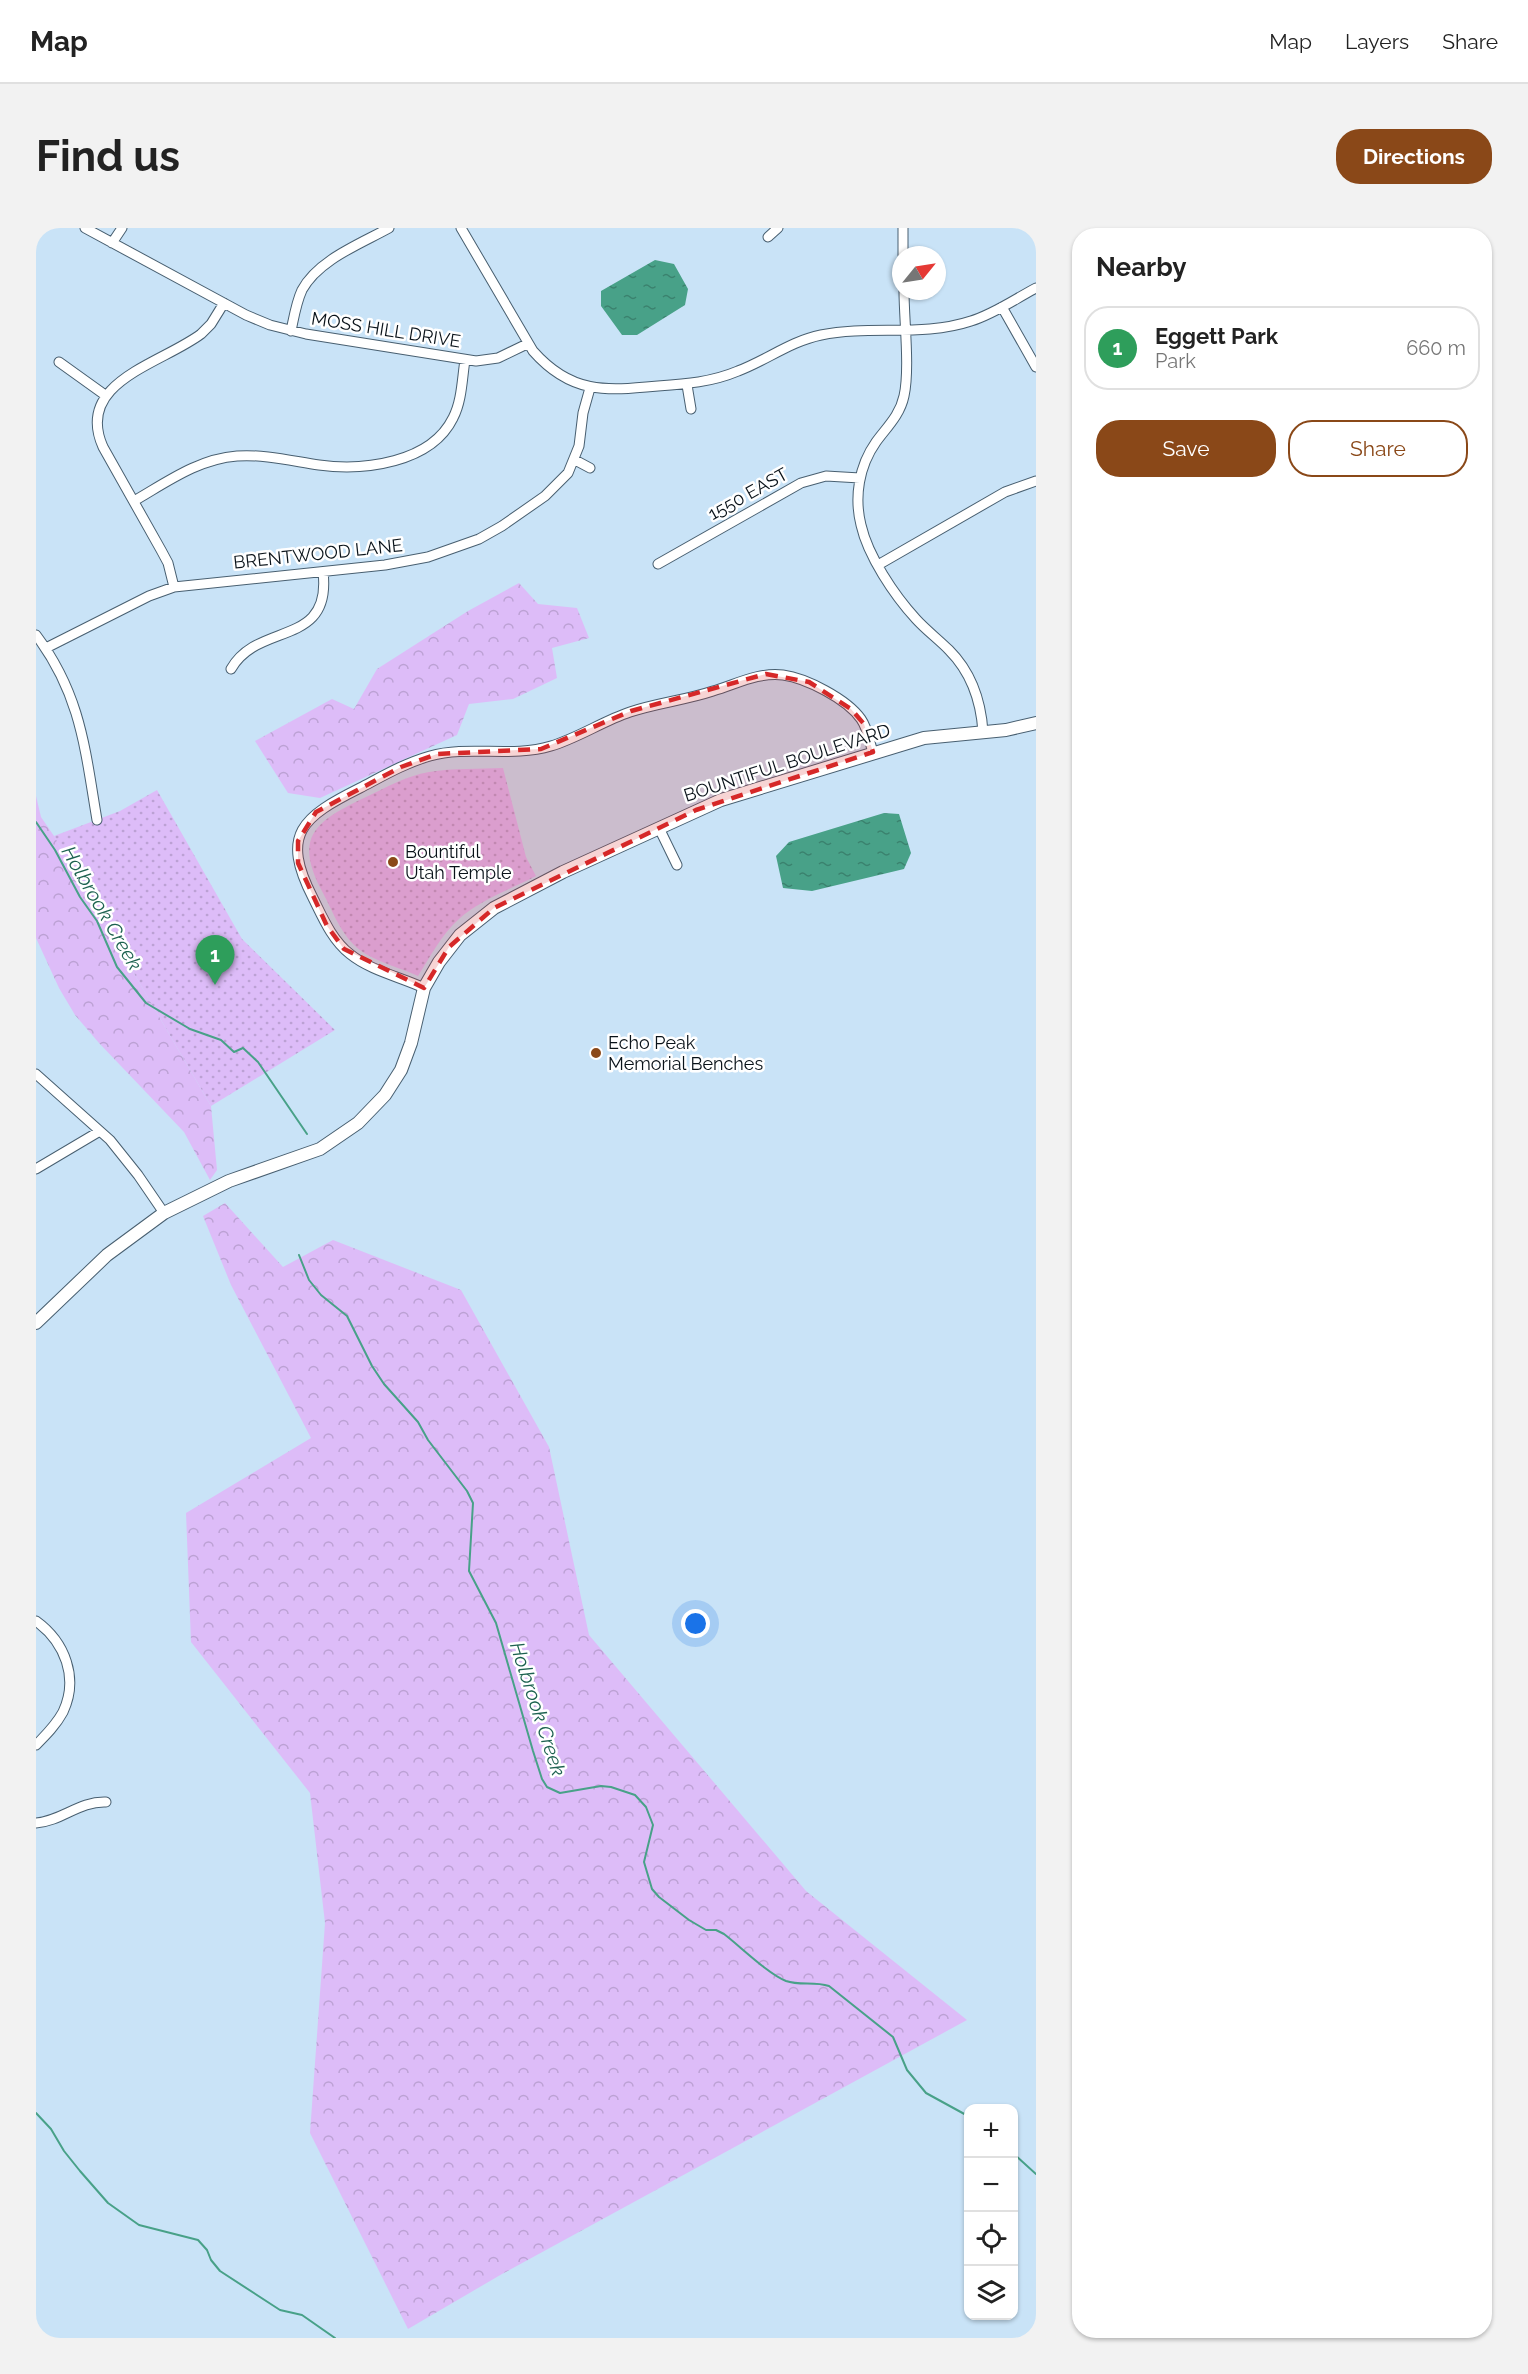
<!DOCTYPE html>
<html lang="en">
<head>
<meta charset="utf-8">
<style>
  body { margin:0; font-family:Raleway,sans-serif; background:#f2f2f2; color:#222 }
  .controls { position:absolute; right:18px; bottom:18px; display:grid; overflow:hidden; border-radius:12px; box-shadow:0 2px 4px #0004 }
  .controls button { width:54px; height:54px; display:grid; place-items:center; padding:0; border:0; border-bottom:2px solid #e0e0e0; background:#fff; color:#222; font:30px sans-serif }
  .compass { position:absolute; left:856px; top:18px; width:54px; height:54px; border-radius:50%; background:#fff; box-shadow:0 2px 4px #0004; rotate:60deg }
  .you { position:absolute; left:660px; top:1396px; width:21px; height:21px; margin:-15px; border:4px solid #fff; border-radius:50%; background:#1a73e8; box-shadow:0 0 0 9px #1a73e833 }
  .badge { display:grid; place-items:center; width:39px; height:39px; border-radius:50%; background:#8a4818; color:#fff; font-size:20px; font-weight:700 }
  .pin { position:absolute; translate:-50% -50px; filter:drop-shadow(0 2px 3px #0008) }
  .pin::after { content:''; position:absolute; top:32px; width:21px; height:18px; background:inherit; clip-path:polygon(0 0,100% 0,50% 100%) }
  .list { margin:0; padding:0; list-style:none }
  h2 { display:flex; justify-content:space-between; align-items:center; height:78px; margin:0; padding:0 24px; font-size:26px }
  h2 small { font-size:20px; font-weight:400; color:#767676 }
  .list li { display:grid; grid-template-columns:39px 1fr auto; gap:18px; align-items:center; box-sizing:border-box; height:84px; margin:0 12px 12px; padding:0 12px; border:2px solid #e0e0e0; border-radius:24px }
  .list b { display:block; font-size:22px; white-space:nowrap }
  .list p { margin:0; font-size:20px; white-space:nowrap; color:#767676 }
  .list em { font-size:20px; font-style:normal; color:#767676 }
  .actions { display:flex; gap:12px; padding:18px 24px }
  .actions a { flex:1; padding:14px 0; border:2px solid #8a4818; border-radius:24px; text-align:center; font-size:21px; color:#8a4818 }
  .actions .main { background:#8a4818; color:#fff }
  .icon { flex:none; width:33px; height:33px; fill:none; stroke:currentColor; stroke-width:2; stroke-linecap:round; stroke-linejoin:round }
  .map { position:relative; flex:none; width:1000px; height:2110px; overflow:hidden; border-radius:24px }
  header { display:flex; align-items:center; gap:36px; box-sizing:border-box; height:84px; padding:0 30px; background:#fff; border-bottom:2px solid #e0e0e0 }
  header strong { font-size:28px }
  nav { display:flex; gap:33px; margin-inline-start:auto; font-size:21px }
  .intro { display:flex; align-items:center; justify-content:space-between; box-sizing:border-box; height:144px; padding:0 36px }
  h1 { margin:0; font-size:42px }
  .button { padding:15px 27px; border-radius:24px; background:#8a4818; color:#fff; font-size:21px; font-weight:700 }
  main { display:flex; gap:36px; padding:0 36px }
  aside { flex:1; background:#fff; border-radius:24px; box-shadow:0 2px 4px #0004 }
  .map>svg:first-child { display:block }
</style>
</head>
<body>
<header>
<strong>Map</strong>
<nav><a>Map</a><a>Layers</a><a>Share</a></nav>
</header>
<div class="intro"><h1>Find us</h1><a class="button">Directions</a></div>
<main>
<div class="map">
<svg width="1000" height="2110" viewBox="0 0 1000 2110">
  <defs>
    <pattern id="grass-dots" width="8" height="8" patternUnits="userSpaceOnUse" patternTransform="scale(1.5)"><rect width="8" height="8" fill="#ddbcf8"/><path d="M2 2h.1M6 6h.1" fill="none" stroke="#bca1d4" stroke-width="1.8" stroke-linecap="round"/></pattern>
    <pattern id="forest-crowns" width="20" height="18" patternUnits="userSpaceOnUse" patternTransform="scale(1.5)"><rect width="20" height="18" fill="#ddbcf8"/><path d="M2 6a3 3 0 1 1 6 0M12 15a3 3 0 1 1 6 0" fill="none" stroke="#bca1d4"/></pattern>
    <pattern id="water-ripples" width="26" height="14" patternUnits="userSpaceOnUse" patternTransform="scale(1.5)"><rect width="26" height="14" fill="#48a188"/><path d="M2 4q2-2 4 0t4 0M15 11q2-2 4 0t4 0" fill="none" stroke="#3a826e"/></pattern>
  </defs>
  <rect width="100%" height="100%" fill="#c9e3f7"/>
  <!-- grass -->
  <path fill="url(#grass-dots)" d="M467 540 490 629 500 648C475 661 444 672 423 691 406 706 394 729 382 748 365 740 338 733 324 722 306 709 297 684 287 665 256 608 280 593 330 569 351 559 370 548 393 544 417 540 443 541 467 540Z
    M121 562 206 711 299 802 175 878 18 608 84 583Z"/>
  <!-- forest -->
  <path fill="url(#forest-crowns)" d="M483 355 502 376 541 380 553 410 516 420 521 450 477 471 433 476 421 507 284 570 252 565 219 513 296 471 318 481 341 441 432 383Z
    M0 568 5 589 18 608 175 878 181 942 174 952 148 904 63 815 39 787 23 760 0 710Z
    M189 975 247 1039 297 1012 425 1062 513 1219 553 1407 770 1663 931 1792 466 2046 372 2101 274 1905 289 1695 274 1565 155 1414 150 1285 275 1210 195 1057 167 988Z"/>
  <!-- water -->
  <path fill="url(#water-ripples)" d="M619 32 638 36 652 61 649 77 601 107H586L565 78V63Z
    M848 585 863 586 875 625 868 641 776 663 747 660 740 628 753 614Z"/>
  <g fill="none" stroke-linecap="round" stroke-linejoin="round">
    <!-- stream -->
    <path stroke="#48a188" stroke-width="2" d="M0 594 19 622 44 669 61 693 81 739 110 775 154 801 185 812 198 824 207 820 222 834 271 906
      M263 1027 273 1052 285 1067 311 1088 336 1138 348 1156 382 1194 392 1212 431 1263 437 1275 433 1343 460 1395 497 1523 506 1551 511 1559 524 1565 565 1558 575 1559 599 1567 610 1579 617 1597 608 1634 616 1661 623 1669 653 1692 670 1702H680L688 1706C705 1719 731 1745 750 1753 764 1758 778 1753 793 1758L857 1809 871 1842 890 1865 932 1888
      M0 1885 15 1901 28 1923 44 1943 72 1975 103 1997 162 2012 171 2022 175 2032 184 2043 244 2082 266 2087 299 2110
      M978 1926 1000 1946"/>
    <!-- street casing -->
    <g stroke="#485f70" stroke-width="11">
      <path id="street" d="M49 0 210 87 234 97 270 106 440 133 462 130 491 116
        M425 0 497 123C535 166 569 163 622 158 650 156 676 154 702 143 731 132 755 113 785 107 835 97 887 109 935 93 958 86 979 71 1000 60
        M867 0V27
        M732 9 742 0
        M76 15 86 0
        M868 63C868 92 874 141 868 168 864 187 851 199 840 214 823 238 818 269 825 297 832 328 858 367 880 391 890 402 902 411 913 422 935 444 945 473 947 504
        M966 79 1000 139
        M255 103C258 89 260 75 266 62 282 32 324 16 353 0
        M23 134 69 167
        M651 157 655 181
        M539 232 554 240
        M98 273C131 254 162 231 201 228 228 226 256 233 283 237 328 243 395 235 417 190 426 173 426 151 429 132
        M622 336 765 255 790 248 824 250
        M842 337 969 264 1000 253
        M138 359 132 335 125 322 67 219C38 154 125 136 165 106L175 96 188 75
        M0 407C45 467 49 521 61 592
        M10 420 113 368 138 359 349 337 392 329 443 311 466 298 509 268 532 245 543 218 547 185 554 160
        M195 441C222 393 296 420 287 344
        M623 600 641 637
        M388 760C365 749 335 743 314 726 296 712 287 690 277 670 244 606 266 589 324 560 347 548 369 535 394 528 433 517 475 530 515 518 542 510 567 493 594 484 621 475 650 472 677 463 701 456 722 444 747 447 770 450 811 471 825 491 832 501 833 513 837 524
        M0 846 74 912 102 947 128 985
        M0 941 64 903
        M0 1393C29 1414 43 1450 27 1484 20 1497 10 1507 0 1517
        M0 1595C26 1593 43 1573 70 1574"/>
    </g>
    <!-- secondary casing -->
    <g stroke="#485f70" stroke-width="14">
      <path id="secondary" d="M0 1095 71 1027 128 985 193 953 284 921 322 895 349 867 365 842 375 815 388 760 403 734 424 707 458 680 527 644 685 572 888 510 970 502 1000 495"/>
    </g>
    <!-- street -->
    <use href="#street" stroke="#fff" stroke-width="9"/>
    <!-- secondary -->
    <use href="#secondary" stroke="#fff" stroke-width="12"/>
  </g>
  <!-- marked area -->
  <path fill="#d62828" fill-opacity="0.2" stroke="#d62828" stroke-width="4.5" stroke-dasharray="12 8" stroke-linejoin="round" d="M730 446 773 454 815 481 828 496 837 524 660 582 458 680 413 719 388 760 308 721 291 698 262 635V613L280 584 365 539 401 526 505 521 595 483Z"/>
  <!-- markers -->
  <g fill="#8a4818" stroke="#fff" stroke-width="2">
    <circle cx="357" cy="634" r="6"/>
    <circle cx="560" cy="825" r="6"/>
  </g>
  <g text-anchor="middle" stroke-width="5" stroke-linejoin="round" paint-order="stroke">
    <!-- street labels -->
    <g font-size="18" fill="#091219" stroke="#fff">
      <text transform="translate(350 102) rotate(9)" y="6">MOSS HILL DRIVE</text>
      <text transform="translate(712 266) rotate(-29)" y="6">1550 EAST</text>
      <text transform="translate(282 326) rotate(-6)" y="6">BRENTWOOD LANE</text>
      <text transform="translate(751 535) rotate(-18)" y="6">BOUNTIFUL BOULEVARD</text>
    </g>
    <!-- poi labels -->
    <g font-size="18" fill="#091219" stroke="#fff" text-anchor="start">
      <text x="369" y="630">Bountiful<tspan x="369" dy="21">Utah Temple</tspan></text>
      <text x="572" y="821">Echo Peak<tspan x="572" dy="21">Memorial Benches</tspan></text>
    </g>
    <!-- water labels -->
    <g font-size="20" font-style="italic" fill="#1d6250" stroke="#fff">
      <text transform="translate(66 680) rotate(60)" y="7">Holbrook Creek</text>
      <text transform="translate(502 1481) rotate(72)" y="7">Holbrook Creek</text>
    </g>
  </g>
</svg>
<div class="controls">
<button>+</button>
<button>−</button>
<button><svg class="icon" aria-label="locate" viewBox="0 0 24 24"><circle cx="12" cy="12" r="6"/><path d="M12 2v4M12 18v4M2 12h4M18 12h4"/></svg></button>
<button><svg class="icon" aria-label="layers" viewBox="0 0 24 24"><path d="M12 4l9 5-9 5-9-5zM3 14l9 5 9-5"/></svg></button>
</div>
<svg class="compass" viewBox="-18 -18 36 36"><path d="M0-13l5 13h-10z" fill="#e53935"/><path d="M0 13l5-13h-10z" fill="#767676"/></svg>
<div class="you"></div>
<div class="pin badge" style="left:179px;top:757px;background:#2e9e5b">1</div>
</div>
<aside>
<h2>Nearby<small></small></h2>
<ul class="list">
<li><span class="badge" style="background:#2e9e5b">1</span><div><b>Eggett Park</b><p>Park</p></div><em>660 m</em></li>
</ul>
<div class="actions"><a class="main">Save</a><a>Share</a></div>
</aside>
</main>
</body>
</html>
